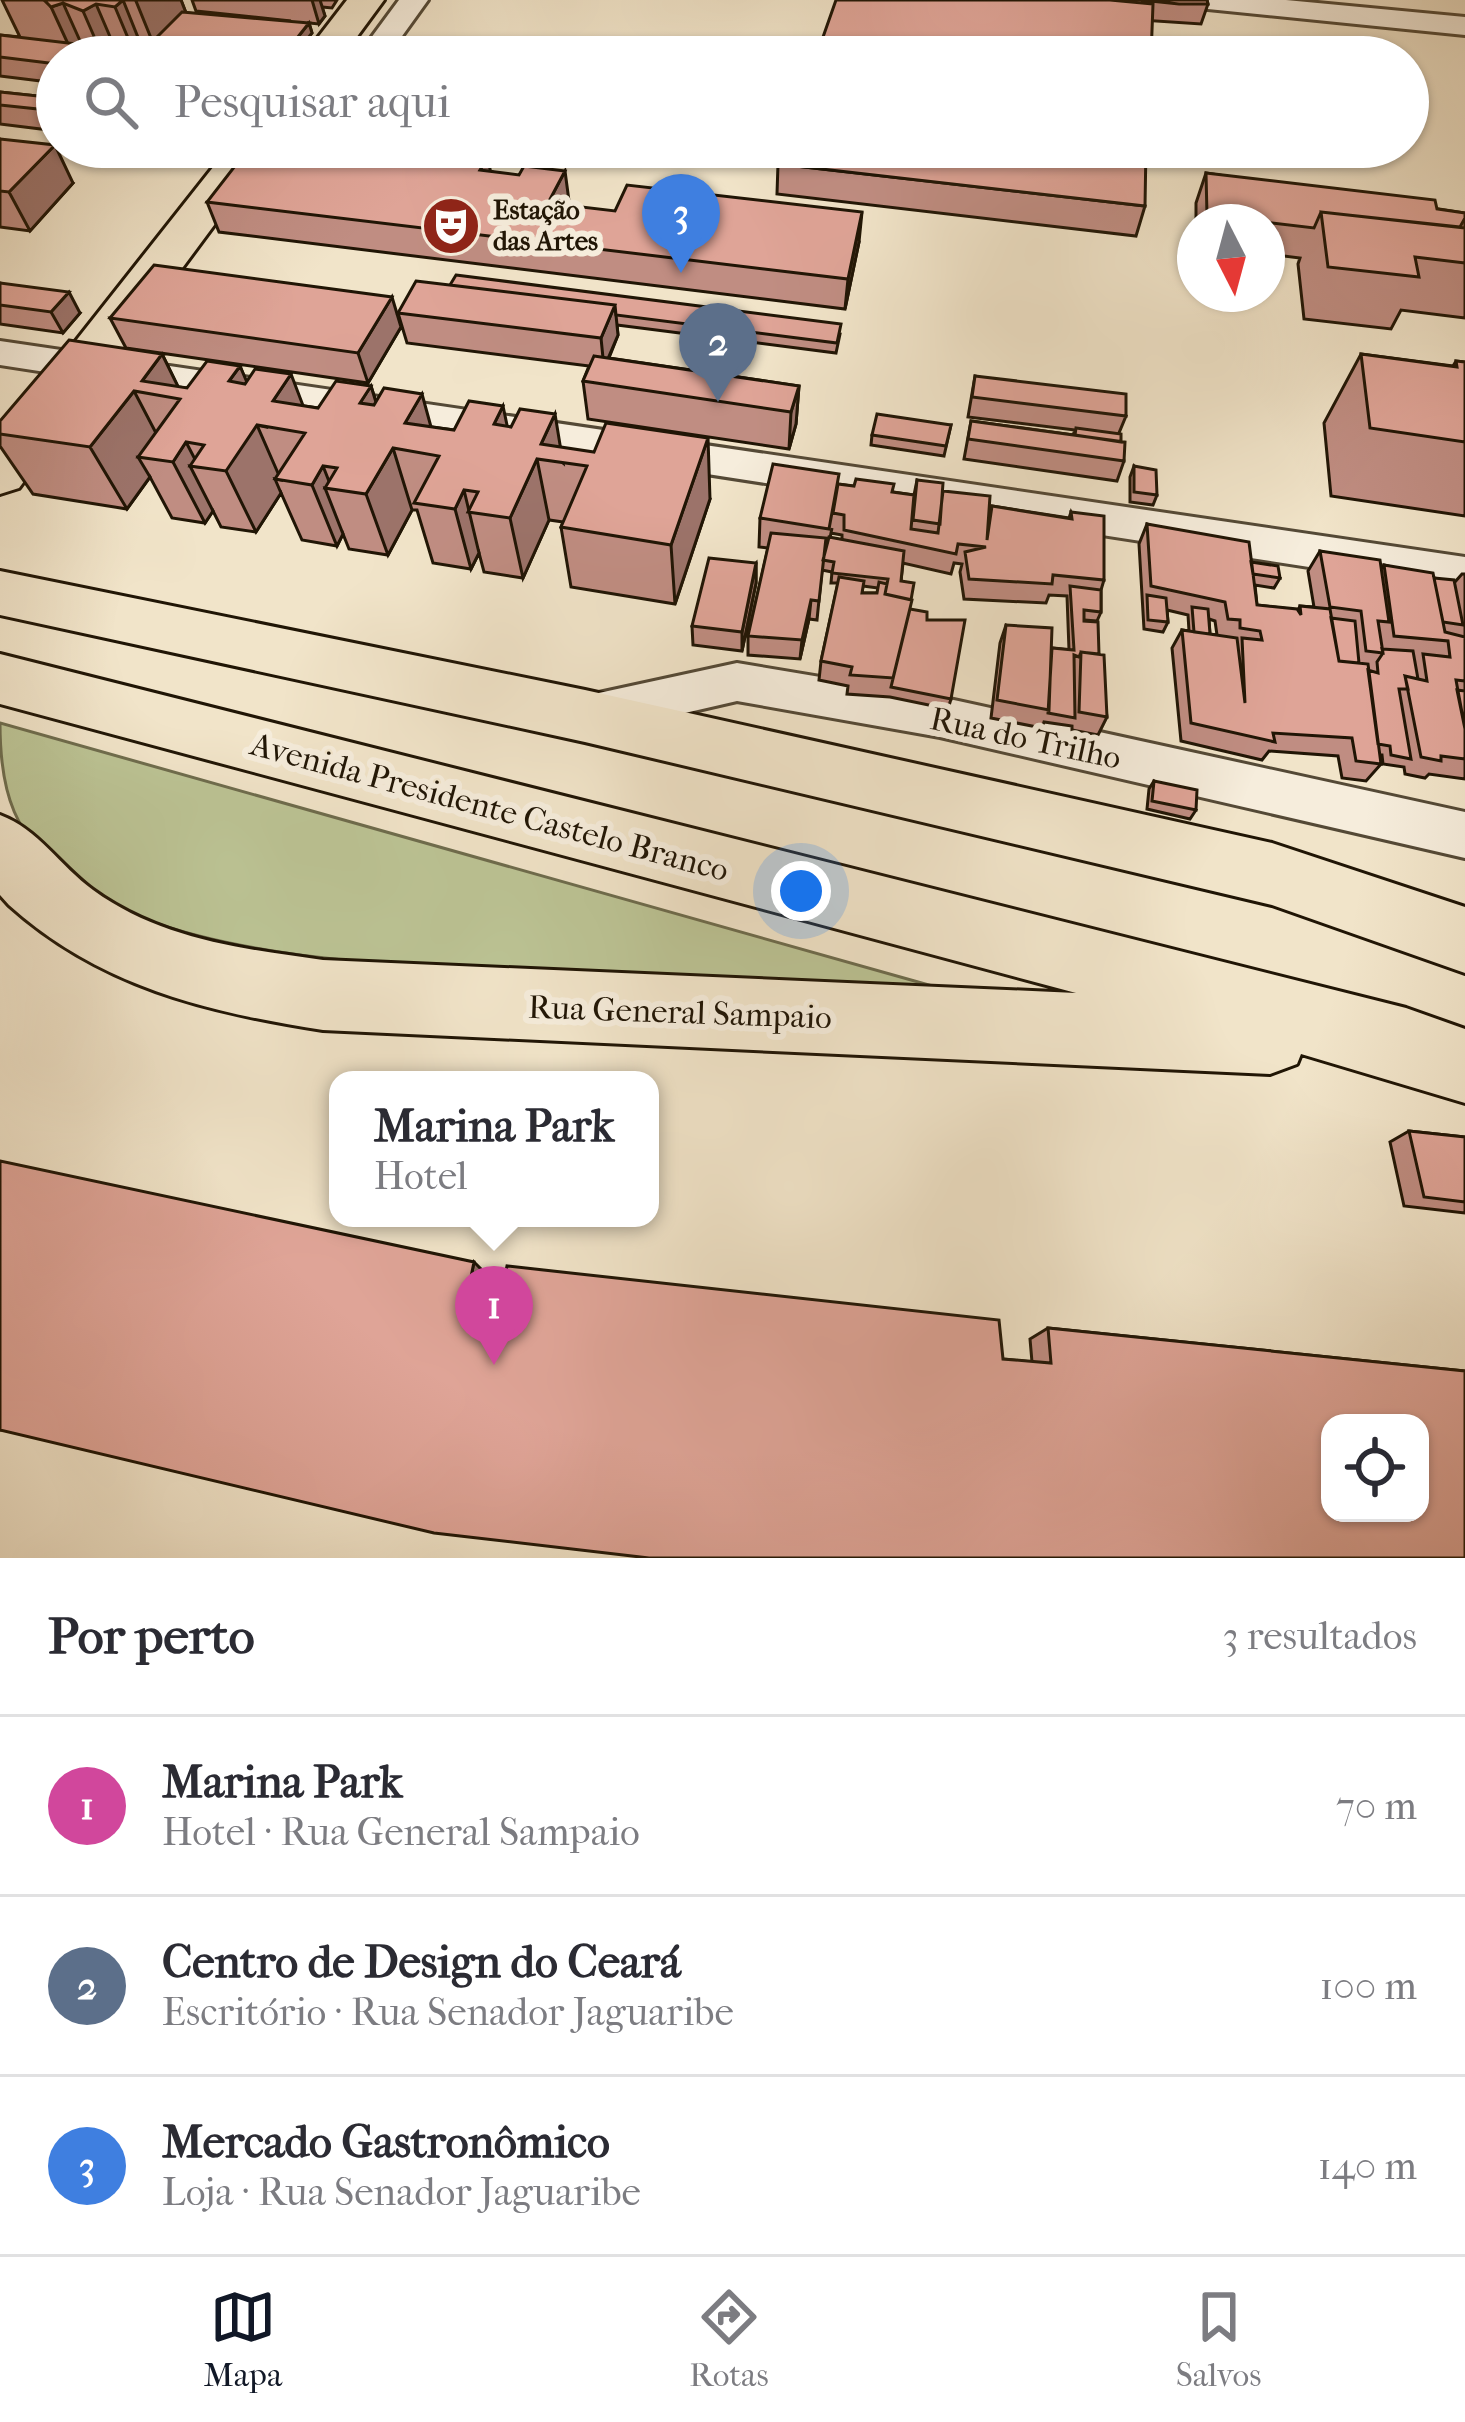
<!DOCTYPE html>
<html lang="pt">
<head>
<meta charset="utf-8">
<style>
  body { margin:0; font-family:"IM FELL French Canon",serif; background:#f7f7f7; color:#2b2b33 }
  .controls { position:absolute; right:36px; bottom:36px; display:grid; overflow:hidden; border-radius:24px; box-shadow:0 3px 9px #0004 }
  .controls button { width:108px; height:108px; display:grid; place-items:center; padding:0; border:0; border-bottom:3px solid #e1e1e2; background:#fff; color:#2b2b33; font:60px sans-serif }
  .compass { position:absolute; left:1177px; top:204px; width:108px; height:108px; border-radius:50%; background:#fff; box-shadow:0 3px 9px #0004; rotate:174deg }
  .you { position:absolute; left:801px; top:891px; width:42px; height:42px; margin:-30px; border:9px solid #fff; border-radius:50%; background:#1a73e8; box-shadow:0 0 0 18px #1a73e833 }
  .badge { display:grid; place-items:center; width:78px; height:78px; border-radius:50%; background:#111827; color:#fff; font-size:39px; font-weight:700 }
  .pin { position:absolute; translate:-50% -99px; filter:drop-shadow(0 3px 6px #0008) }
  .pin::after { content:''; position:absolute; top:63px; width:42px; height:36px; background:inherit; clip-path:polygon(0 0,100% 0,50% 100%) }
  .popup { position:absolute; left:329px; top:1071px; width:330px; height:156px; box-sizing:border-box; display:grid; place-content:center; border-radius:24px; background:#fff; filter:drop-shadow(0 3px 9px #0005); font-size:39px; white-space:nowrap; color:#7c7c81 }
  .popup b { font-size:45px; color:#2b2b33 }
  .popup::after { content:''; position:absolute; left:50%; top:100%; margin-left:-24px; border:24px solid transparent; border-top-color:#fff }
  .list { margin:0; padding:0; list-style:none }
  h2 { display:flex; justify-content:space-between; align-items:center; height:156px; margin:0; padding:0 48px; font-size:51px }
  h2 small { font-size:39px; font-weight:400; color:#7c7c81 }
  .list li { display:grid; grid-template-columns:78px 1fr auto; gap:36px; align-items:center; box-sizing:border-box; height:180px; padding:0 48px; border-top:3px solid #e1e1e2 }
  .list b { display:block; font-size:45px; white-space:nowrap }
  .list p { margin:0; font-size:39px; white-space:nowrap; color:#7c7c81 }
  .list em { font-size:39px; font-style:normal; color:#7c7c81 }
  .icon { flex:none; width:66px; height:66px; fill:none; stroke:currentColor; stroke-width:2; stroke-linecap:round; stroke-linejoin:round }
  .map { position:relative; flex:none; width:1465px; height:1558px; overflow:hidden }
  .search { position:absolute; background:#fff; box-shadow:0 3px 9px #0004; left:36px; right:36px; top:36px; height:132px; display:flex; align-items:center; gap:30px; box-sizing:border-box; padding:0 42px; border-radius:66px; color:#7c7c81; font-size:45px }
  .sheet { height:696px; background:#fff }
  nav { display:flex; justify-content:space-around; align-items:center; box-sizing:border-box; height:168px; border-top:3px solid #e1e1e2; background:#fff; font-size:33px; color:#7c7c81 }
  nav a { display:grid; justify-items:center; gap:6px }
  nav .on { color:#111827 }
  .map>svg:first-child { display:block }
</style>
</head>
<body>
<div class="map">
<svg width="1465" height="1558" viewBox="0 0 1465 1558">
  <rect width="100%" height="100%" fill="#f1e4c9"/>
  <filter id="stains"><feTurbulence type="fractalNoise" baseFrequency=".00167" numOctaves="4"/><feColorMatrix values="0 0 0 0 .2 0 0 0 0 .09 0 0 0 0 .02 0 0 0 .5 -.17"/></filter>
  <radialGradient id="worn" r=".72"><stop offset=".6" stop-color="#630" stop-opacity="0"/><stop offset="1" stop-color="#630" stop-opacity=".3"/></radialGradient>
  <!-- green -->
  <path fill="#bcc495" stroke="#6e6c4d" stroke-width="3" d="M0 723 943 989C825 984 706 978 588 973 446 967 187 968 72 881 14 836 0 794 0 723Z"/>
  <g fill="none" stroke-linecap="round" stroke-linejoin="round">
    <!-- minor casing -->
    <g stroke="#544936" stroke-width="6">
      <path id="minor" d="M399 0H428L387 57H357Z
        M1184 0H1286L1465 17V35L1198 8Z
        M0 341 1465 557V591L0 365Z
        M737 663 940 697 1465 812V858L940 737 737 701 585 736 568 730 560 716 568 702 585 696Z"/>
    </g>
    <!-- major casing -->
    <g stroke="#201505" stroke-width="6">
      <path id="major" d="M347 0H384L342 57H303Z
        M229 147H272L19 488 0 494V437Z
        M0 571 585 690 1272 843 1465 907V973L1272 905 585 742 0 615Z
        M0 654 1406 1008 1465 1029V1103L1301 1054 1297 1064 1270 1074 323 1030C206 1012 99 986 9 905L0 895V815C38 829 60 866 93 890 160 939 243 949 323 960L1076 993 0 704Z"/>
    </g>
    <!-- minor -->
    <use href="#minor" fill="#f6eddc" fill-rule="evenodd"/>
    <!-- major -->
    <use href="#major" fill="#f1e4c9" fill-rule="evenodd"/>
  </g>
  <!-- wall -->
  <path fill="#c08d82" stroke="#201505" stroke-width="3" fill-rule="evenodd" d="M2 0H181L186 13 291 21 196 11 192 0H337L332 8 322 7 325 16 319 24 309 23 312 33 293 57H57V83L0 76V35L20 37Z
    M836 0H1207L1208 4 1201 24Z
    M0 92 57 98V131L0 124Z
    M0 139 73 183 30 231 0 227Z
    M400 160 490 171 569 201 566 206 859 242 845 309 219 232 207 202 344 165Z
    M778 164 1145 206 1136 236 777 194Z
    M1206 173 1465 213V318L1401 310 1391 329 1304 319 1298 264 1300 258 1267 254V222H1196V203Z
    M0 283 80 313 63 333 0 324Z
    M450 285 840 334 836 353 617 325 618 335 609 358 799 386 796 424 789 449 588 419 583 381 589 366 407 343 398 313Z
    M110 318 401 327 368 383 126 348Z
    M162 354 178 387 187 388 240 366 246 381 304 406 318 408 371 386 376 402 431 427 454 430 507 426 560 447 710 499 675 604 571 587 561 527 563 522 549 520 523 578 484 572 479 553 471 569 433 563 417 510H412L388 555 349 549 343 534 337 546 302 540 281 493 256 532 221 527 213 511 205 523 172 518 150 477 127 509 33 494 0 446V421Z
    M1361 354 1453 366 1456 361 1465 362V516L1331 496 1324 423Z
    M975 376 1126 416 1119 433 1124 461 1117 481 964 459 971 421 1073 435 1075 430 968 417Z
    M951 425 944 456 871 445 872 435Z
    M1134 466 1157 495 1153 505 1130 502V477Z
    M917 480 943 491 988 523 992 506 1069 518 1071 512 1104 580 1101 590V612L1097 621 1084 620 1099 654 1107 717 1098 735 1072 730V726L1044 722 1042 728 991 718 1000 643 1006 625 1052 648 1069 650 1067 596 1049 595 1046 603 964 599 960 572 962 564 954 563 951 574 903 563 901 581 910 609 927 620 951 699 948 709 890 697 847 694 848 686 819 680 821 661 838 583H831L832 572 822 570 817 620 809 619 800 659 748 655V636L768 548 759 547 760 518 838 484 914 495ZM832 528 831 533 842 535V540L830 538ZM863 586 878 588 877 593H862Z
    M1147 524 1251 562 1280 578 1274 588 1255 585 1257 605 1298 610 1300 606 1314 607 1308 571 1320 551 1381 569 1384 565 1454 583 1462 574H1465V779L1429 774 1425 778 1405 774 1404 767 1383 764 1382 755H1379L1381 764 1366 781 1342 778 1338 756 1269 751 1262 760 1181 741 1172 648 1182 630 1189 631 1188 615 1167 610 1168 622 1163 632 1144 629 1139 544ZM1209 619 1215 621 1217 635 1210 634Z
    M756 563V583L742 651 693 645 692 626Z
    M1154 781 1196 810 1190 819 1147 809 1149 789Z
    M1409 1131 1465 1137V1213L1404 1206 1390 1142Z
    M488 1276 483 1297 1003 1359 1032 1362 1030 1339 1048 1328 1465 1371 0 1430Z"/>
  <!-- shaded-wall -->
  <path fill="#9c736a" stroke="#201505" stroke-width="3" d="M123 0 143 50 136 57 115 7Z
    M137 0H181L188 18 153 43 136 1Z
    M312 0H320L325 16 319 24Z
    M63 3 85 52 74 57 51 7Z
    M96 4 117 53 103 57 83 11Z
    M309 23 312 33 293 57H282Z
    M55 145 73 183 30 231 9 192Z
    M488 157 493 187 480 170Z
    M565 171 569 201 552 233 548 203Z
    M862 212 859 242 845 309 848 279Z
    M69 292 80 313 63 333 51 312Z
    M392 297 401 327 368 383 358 353Z
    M615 305 618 335 604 368 601 338Z
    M162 354 193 417 180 399 142 381Z
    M240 366 266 427 257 425 281 480 275 479 281 493 256 532 226 471 229 381Z
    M291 374 315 437 305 433 273 401Z
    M371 386 390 448 360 403Z
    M799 386 796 424 789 449 791 412Z
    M134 391 167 454 138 457 150 477 127 509 90 447Z
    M422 394 439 456 405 423Z
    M503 406 516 468 494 424Z
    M555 414 563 463 541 444Z
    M708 438 710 499 675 604 671 545Z
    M186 442 199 467 190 466 213 511 205 523 173 462Z
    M393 448 412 510 388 555 366 494Z
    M537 459 549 520 523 578 510 518Z
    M323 466 332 489 325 488 343 534 337 546 312 485Z
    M464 490 479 553 471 569 455 509Z
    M756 563V583L742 651V632Z
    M811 600 809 619 800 659 802 640Z
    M474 1262 488 1276 481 1309 467 1297Z"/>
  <!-- building -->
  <path fill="#dfa497" stroke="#201505" stroke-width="3" fill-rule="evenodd" d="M44 0H123L115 7 96 4 83 11 63 3 51 7Z
    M836 0H1110L1153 4 1151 57H816Z
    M1141 0H1207L1208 4H1179Z
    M182 12 309 23 282 57 151 43Z
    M0 35 187 57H57V64L0 57Z
    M0 92 57 98V111L0 105Z
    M0 139 55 145 9 192 0 191Z
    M357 147 398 152 393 159 430 164 439 151 488 157 480 170 519 175 524 166 565 171 548 203 615 211 627 185 862 212 848 279 207 202 245 153 344 165Z
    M784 147H1146L1145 206 778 164Z
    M1206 173 1435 200 1437 209 1465 213V218L1460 227 1321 212 1314 228 1207 215Z
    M1321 212 1465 228V263L1415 257 1419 277 1328 267Z
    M154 265 392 297 358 353 110 318Z
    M456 275 841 324 837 343 616 315 615 305 450 285Z
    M416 281 615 305 601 338 398 313Z
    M0 283 69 292 51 312 0 305Z
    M69 340 162 354 142 381 187 388 207 361 240 366 229 381 245 384 255 369 291 374 273 401 318 408 336 381 371 386 360 403 374 405 384 388 422 394 405 423 454 430 469 401 503 406 494 424 511 427 520 409 555 414 541 444 594 452 606 423 708 438 671 545 561 527 587 466 537 459 510 518 468 512 478 492 464 490 455 509 414 503 439 456 393 448 366 494 325 488 337 468 323 466 312 485 275 479 305 433 257 425 226 471 190 466 204 445 186 442 173 462 138 457 180 399 134 391 90 447 0 434V421Z
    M1361 354 1457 367 1456 361 1465 362V442L1370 428Z
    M594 356 799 386 791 412 583 381Z
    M975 376 1126 394V416L972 397Z
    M877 414 951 425 946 446 872 435Z
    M971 421 1125 442 1124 461 968 439Z
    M1076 428 1121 434V442L1075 435Z
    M773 464 839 474 829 529 760 518Z
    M1134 466 1156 470 1157 495 1134 492Z
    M856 479 894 484 892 492 914 495 911 529 938 533 943 491 990 496 987 540 992 506 1072 519 1071 512 1104 516V580L1053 575 1052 584 969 579 965 552 986 547 958 544 956 554 844 530V515L833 513 838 484 854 486Z
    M917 480 943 483 940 524 913 520Z
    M1147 524 1249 542 1257 605 1297 609 1301 615 1300 606 1330 609 1339 661 1368 664 1381 764 1356 761 1352 738 1273 733 1275 742 1191 723 1182 630 1237 638 1245 703 1242 638 1262 640 1260 631 1240 628V620L1228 619 1225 602 1151 586Z
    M771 533 826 538 819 601 811 600 802 640 748 636Z
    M829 537 904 551 901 581 914 583 911 600 885 594 888 579 832 573 834 562 823 560Z
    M1320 551 1380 560 1389 622 1378 621 1383 653 1366 651 1361 611 1330 607Z
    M709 558 756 563 742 632 692 626Z
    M1251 562 1278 566 1280 578 1253 574Z
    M1384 565 1433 573 1445 632 1465 637V681L1456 680 1465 729V759L1441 756V761L1421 757 1405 676 1427 681 1423 654 1450 657 1448 641 1394 636Z
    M839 577 864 581 862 593H877L879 582 887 584 885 594 912 600 893 678 850 675 852 667 821 661Z
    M1434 578 1454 580 1463 625 1443 622Z
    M1070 586 1101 590V612L1084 610V621L1098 622 1099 654 1081 652 1079 657 1074 655 1075 718 1048 713 1052 648 1074 650Z
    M1147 595 1166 598 1168 622 1148 620Z
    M1192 607 1208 609 1210 634 1194 632Z
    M910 609 927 612V620H965L951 699 891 687Z
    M1331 618 1355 621 1359 663 1339 661Z
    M1006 625 1052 628 1049 710 997 700Z
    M1382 649 1413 651 1418 679 1405 676 1408 689H1399L1411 759 1391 755 1390 746 1378 744 1368 670 1378 673 1377 662 1383 653Z
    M1081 652 1104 655 1107 717 1079 712Z
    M1457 690 1465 691V729Z
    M1154 781 1197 790 1196 810 1152 801Z
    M1409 1131 1465 1137V1202L1424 1197Z
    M0 1161 474 1262 467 1297 500 1298 507 1266 999 1320 1003 1359 1051 1363 1048 1328 1465 1371V1558H649L434 1533 0 1430ZM1330 1423H1420V1513H1330Z"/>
  <!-- icons -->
  <defs>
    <g id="theatre-disc" transform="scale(3)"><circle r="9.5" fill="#8f2418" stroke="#f6eddc"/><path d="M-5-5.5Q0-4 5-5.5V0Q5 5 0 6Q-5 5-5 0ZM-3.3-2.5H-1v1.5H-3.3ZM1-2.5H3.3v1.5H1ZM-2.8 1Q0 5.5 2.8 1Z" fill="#fff"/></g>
  </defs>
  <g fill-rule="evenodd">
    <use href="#theatre-disc" x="451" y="226"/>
  </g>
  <g text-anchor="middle" stroke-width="12" stroke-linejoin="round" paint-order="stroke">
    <!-- far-poi labels -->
    <g font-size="27" font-weight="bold" fill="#201505" stroke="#f6eddc" text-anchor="start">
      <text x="493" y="219">Estação<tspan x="493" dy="31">das Artes</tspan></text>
    </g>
    <!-- street labels -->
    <g font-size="33" fill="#201505" stroke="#f6eddc">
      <text transform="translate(1026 737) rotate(12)" y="12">Rua do Trilho</text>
      <text transform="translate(490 806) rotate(15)" y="12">Avenida Presidente Castelo Branco</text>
      <text transform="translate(680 1011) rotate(2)" y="12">Rua General Sampaio</text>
    </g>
  </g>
  <rect width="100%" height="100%" filter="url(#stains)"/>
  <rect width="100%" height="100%" fill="url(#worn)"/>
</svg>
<div class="controls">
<button><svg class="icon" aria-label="locate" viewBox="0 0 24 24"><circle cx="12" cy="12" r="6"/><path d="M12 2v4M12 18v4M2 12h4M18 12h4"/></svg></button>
</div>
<svg class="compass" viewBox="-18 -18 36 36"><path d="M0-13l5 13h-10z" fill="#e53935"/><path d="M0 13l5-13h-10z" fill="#7c7c81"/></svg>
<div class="you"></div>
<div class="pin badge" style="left:494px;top:1365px;background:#d1479c">1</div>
<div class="popup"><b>Marina Park</b>Hotel</div>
<div class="pin badge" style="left:718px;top:402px;background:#5c6f8a">2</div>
<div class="pin badge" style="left:681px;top:273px;background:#3f7fe0">3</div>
<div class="search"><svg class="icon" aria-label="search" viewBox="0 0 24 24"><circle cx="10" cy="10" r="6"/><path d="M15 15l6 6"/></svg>Pesquisar aqui</div>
</div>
<section class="sheet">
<h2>Por perto<small>3 resultados</small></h2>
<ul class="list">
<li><span class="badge" style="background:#d1479c">1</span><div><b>Marina Park</b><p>Hotel · Rua General Sampaio</p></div><em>70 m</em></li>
<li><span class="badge" style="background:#5c6f8a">2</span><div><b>Centro de Design do Ceará</b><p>Escritório · Rua Senador Jaguaribe</p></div><em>100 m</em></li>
<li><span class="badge" style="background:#3f7fe0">3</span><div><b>Mercado Gastronômico</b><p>Loja · Rua Senador Jaguaribe</p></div><em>140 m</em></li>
</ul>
</section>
<nav>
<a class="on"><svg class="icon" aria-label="map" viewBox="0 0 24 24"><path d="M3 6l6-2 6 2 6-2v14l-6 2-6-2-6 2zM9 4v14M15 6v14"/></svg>Mapa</a>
<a><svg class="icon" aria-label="directions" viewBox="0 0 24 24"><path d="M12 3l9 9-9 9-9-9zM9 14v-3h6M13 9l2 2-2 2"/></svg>Rotas</a>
<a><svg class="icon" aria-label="saved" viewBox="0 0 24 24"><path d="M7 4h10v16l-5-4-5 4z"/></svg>Salvos</a>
</nav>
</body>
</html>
